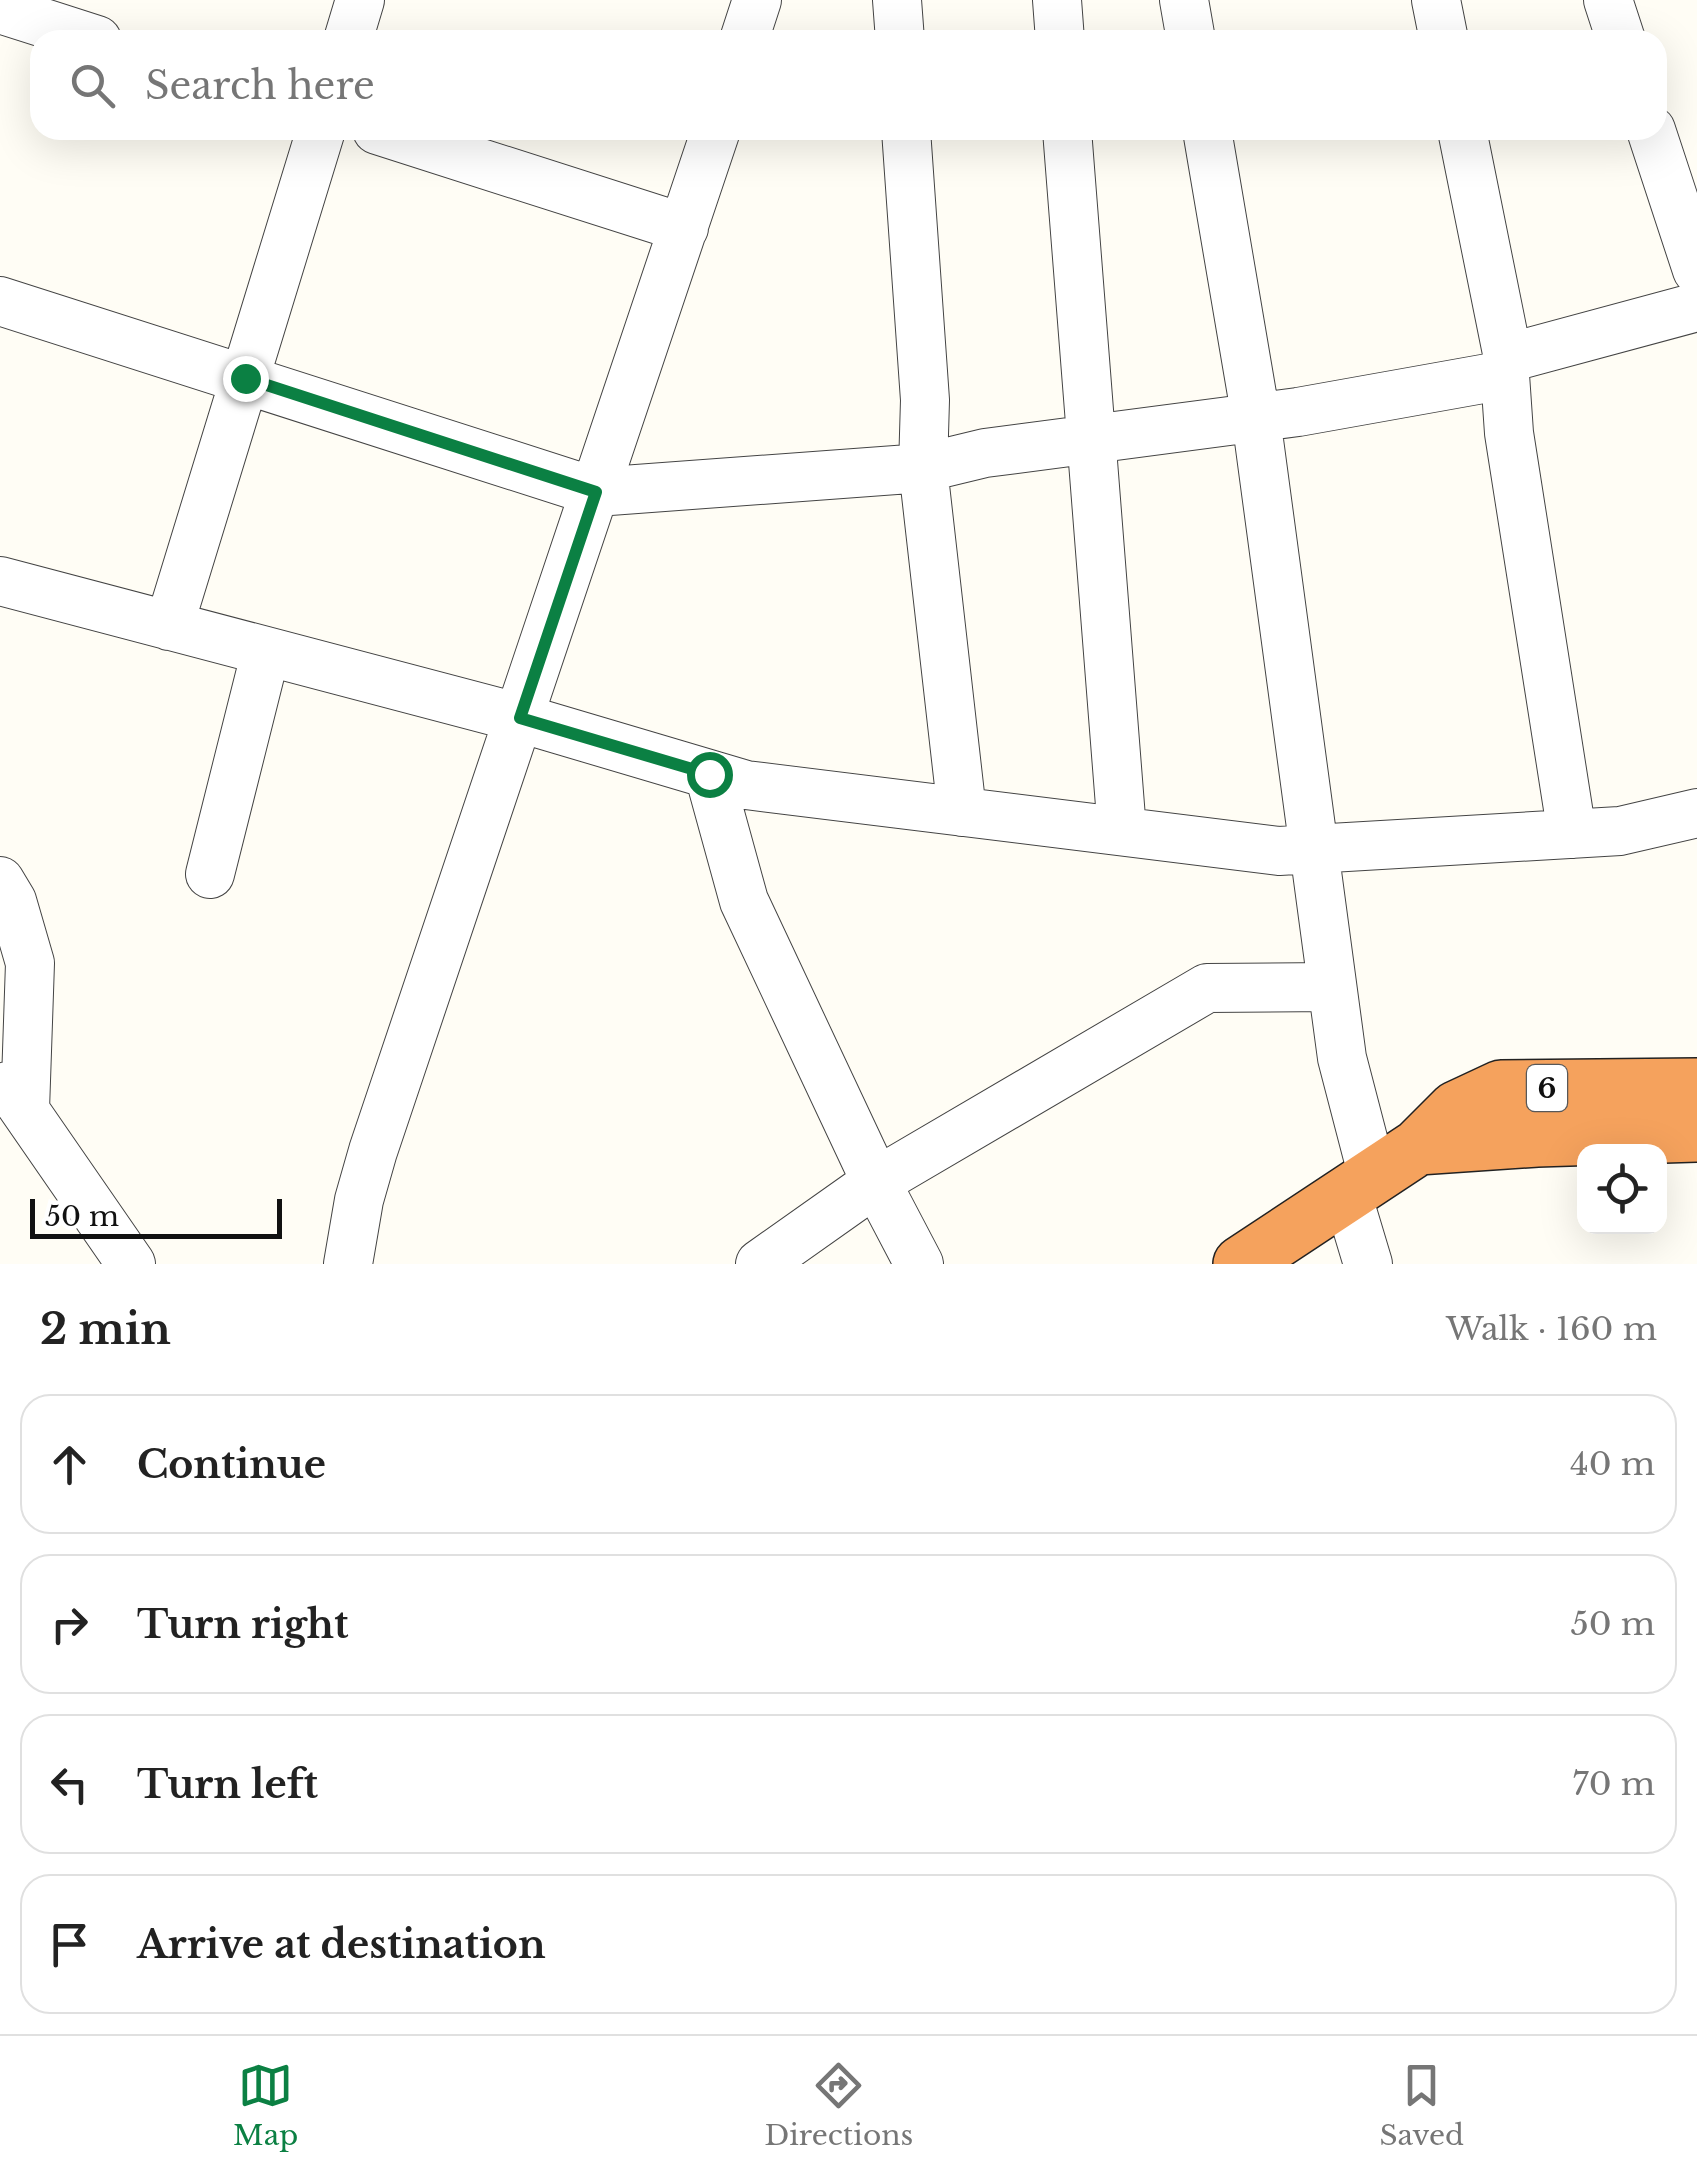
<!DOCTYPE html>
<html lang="en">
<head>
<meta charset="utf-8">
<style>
  body { margin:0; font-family:"Libre Baskerville",serif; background:#f2f2f2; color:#222 }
  .controls { position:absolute; right:30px; bottom:30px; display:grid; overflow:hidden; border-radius:20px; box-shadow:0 10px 40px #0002 }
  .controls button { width:90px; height:90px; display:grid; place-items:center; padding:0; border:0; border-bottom:2px solid #e0e0e0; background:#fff; color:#222; font:50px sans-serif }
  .scale { position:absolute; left:30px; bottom:25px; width:252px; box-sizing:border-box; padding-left:10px; border:5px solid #111; border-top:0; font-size:28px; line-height:35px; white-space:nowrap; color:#111; -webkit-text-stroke:8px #fff; paint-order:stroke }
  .stop { position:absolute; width:30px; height:30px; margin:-22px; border:8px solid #0b8043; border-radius:50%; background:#fff }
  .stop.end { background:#0b8043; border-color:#fff; box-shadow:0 2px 10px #0008 }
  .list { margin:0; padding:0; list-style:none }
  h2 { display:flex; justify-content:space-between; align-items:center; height:130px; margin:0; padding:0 40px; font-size:42px }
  h2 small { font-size:32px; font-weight:400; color:#767676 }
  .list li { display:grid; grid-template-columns:65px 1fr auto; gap:30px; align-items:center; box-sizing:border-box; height:140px; margin:0 20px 20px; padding:0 20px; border:2px solid #e0e0e0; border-radius:30px }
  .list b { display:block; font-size:38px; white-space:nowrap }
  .list em { font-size:32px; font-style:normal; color:#767676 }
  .icon { flex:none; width:55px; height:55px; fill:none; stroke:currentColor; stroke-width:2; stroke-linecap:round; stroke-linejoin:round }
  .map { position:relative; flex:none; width:1697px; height:1264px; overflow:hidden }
  .search { position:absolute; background:#fff; box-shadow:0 10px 40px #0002; left:30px; right:30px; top:30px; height:110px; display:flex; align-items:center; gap:25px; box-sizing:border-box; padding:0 35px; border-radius:30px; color:#767676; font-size:38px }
  .sheet { height:770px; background:#fff }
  nav { display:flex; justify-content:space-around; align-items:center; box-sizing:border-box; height:140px; border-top:2px solid #e0e0e0; background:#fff; font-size:28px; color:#767676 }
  nav a { display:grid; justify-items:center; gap:5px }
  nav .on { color:#0b8043 }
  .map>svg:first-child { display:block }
</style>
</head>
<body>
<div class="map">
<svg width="1697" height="1264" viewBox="0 0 1697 1264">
  <rect width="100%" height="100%" fill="#fffdf5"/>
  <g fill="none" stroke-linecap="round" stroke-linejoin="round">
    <!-- minor casing -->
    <g stroke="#444" stroke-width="50">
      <path id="minor" d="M897 0 900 40
        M1057 0 1060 40
        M1184 0 1191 40
        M1436 0 1444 40
        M1608 0 1621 40
        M0 9 97 40
        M348 40 360 0
        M744 40 757 0
        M377 130 684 228
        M906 130 925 400 923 468 962 812
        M1067 130 1122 831
        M1207 130 1256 418 1342 1058 1373 1177
        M1462 130 1508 358 1505 375 1509 433 1572 834
        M1651 130 1697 270
        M0 301 596 492 923 468 985 453 1298 412 1505 375
        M1508 358 1697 307
        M0 581 520 718 746 785 1279 851 1620 831 1697 813
        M169 626 321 130
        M709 774 744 901 876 1182 919 1264
        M210 874 266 651
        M0 881 12 901 30 963 25 1110
        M8 1086 131 1264
        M1347 1194 1368 1264
        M348 1264 359 1200 373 1151 716 130
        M760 1264 876 1182 1207 988 1332 987"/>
    </g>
    <!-- highway casing -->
    <g stroke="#222" stroke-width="58">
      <path id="highway" d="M1418 1147 1537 1139 1697 1134
        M1241 1264 1418 1147 1456 1109 1501 1088 1697 1086"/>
    </g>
    <!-- minor -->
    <use href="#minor" stroke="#fff" stroke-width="48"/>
    <!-- highway -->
    <use href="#highway" stroke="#f5a25d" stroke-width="55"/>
  </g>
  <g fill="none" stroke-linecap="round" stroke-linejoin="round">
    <!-- route -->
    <path stroke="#0b8043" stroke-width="12" d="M245 378 596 492 520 718 709 774"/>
  </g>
  <g text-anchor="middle" stroke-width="10" stroke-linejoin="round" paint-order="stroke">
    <!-- shield labels -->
    <rect fill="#fff" stroke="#585858" stroke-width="2.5" x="1527" y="1065" width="40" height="46" rx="8"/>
    <g font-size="28" font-weight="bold" fill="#111">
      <text x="1547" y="1098">6</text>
    </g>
  </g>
</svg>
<div class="controls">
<button><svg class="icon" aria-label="locate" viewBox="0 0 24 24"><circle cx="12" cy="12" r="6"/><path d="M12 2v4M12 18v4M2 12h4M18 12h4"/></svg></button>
</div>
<div class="scale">50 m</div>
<div class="stop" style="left:709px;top:774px"></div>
<div class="stop end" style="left:245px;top:378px"></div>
<div class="search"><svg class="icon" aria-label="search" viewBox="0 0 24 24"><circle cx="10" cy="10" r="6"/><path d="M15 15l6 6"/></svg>Search here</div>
</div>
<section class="sheet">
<h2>2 min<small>Walk · 160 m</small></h2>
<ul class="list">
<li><svg class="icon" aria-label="ahead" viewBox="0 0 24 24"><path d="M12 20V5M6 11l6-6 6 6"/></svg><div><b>Continue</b></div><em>40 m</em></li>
<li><svg class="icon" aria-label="right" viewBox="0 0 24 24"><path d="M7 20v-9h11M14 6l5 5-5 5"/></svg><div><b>Turn right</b></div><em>50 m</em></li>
<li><svg class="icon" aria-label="left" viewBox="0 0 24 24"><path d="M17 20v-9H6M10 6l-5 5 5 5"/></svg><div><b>Turn left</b></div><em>70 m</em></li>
<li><svg class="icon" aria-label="arrive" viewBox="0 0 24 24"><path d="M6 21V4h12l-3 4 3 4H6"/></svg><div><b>Arrive at destination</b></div></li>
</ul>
</section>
<nav>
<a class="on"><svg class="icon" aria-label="map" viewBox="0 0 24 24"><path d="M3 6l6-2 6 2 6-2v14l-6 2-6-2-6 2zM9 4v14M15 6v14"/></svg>Map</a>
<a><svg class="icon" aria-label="directions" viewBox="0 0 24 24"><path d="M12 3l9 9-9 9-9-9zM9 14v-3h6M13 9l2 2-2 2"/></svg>Directions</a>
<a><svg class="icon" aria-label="saved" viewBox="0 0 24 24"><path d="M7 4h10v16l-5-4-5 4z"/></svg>Saved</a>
</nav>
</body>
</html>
